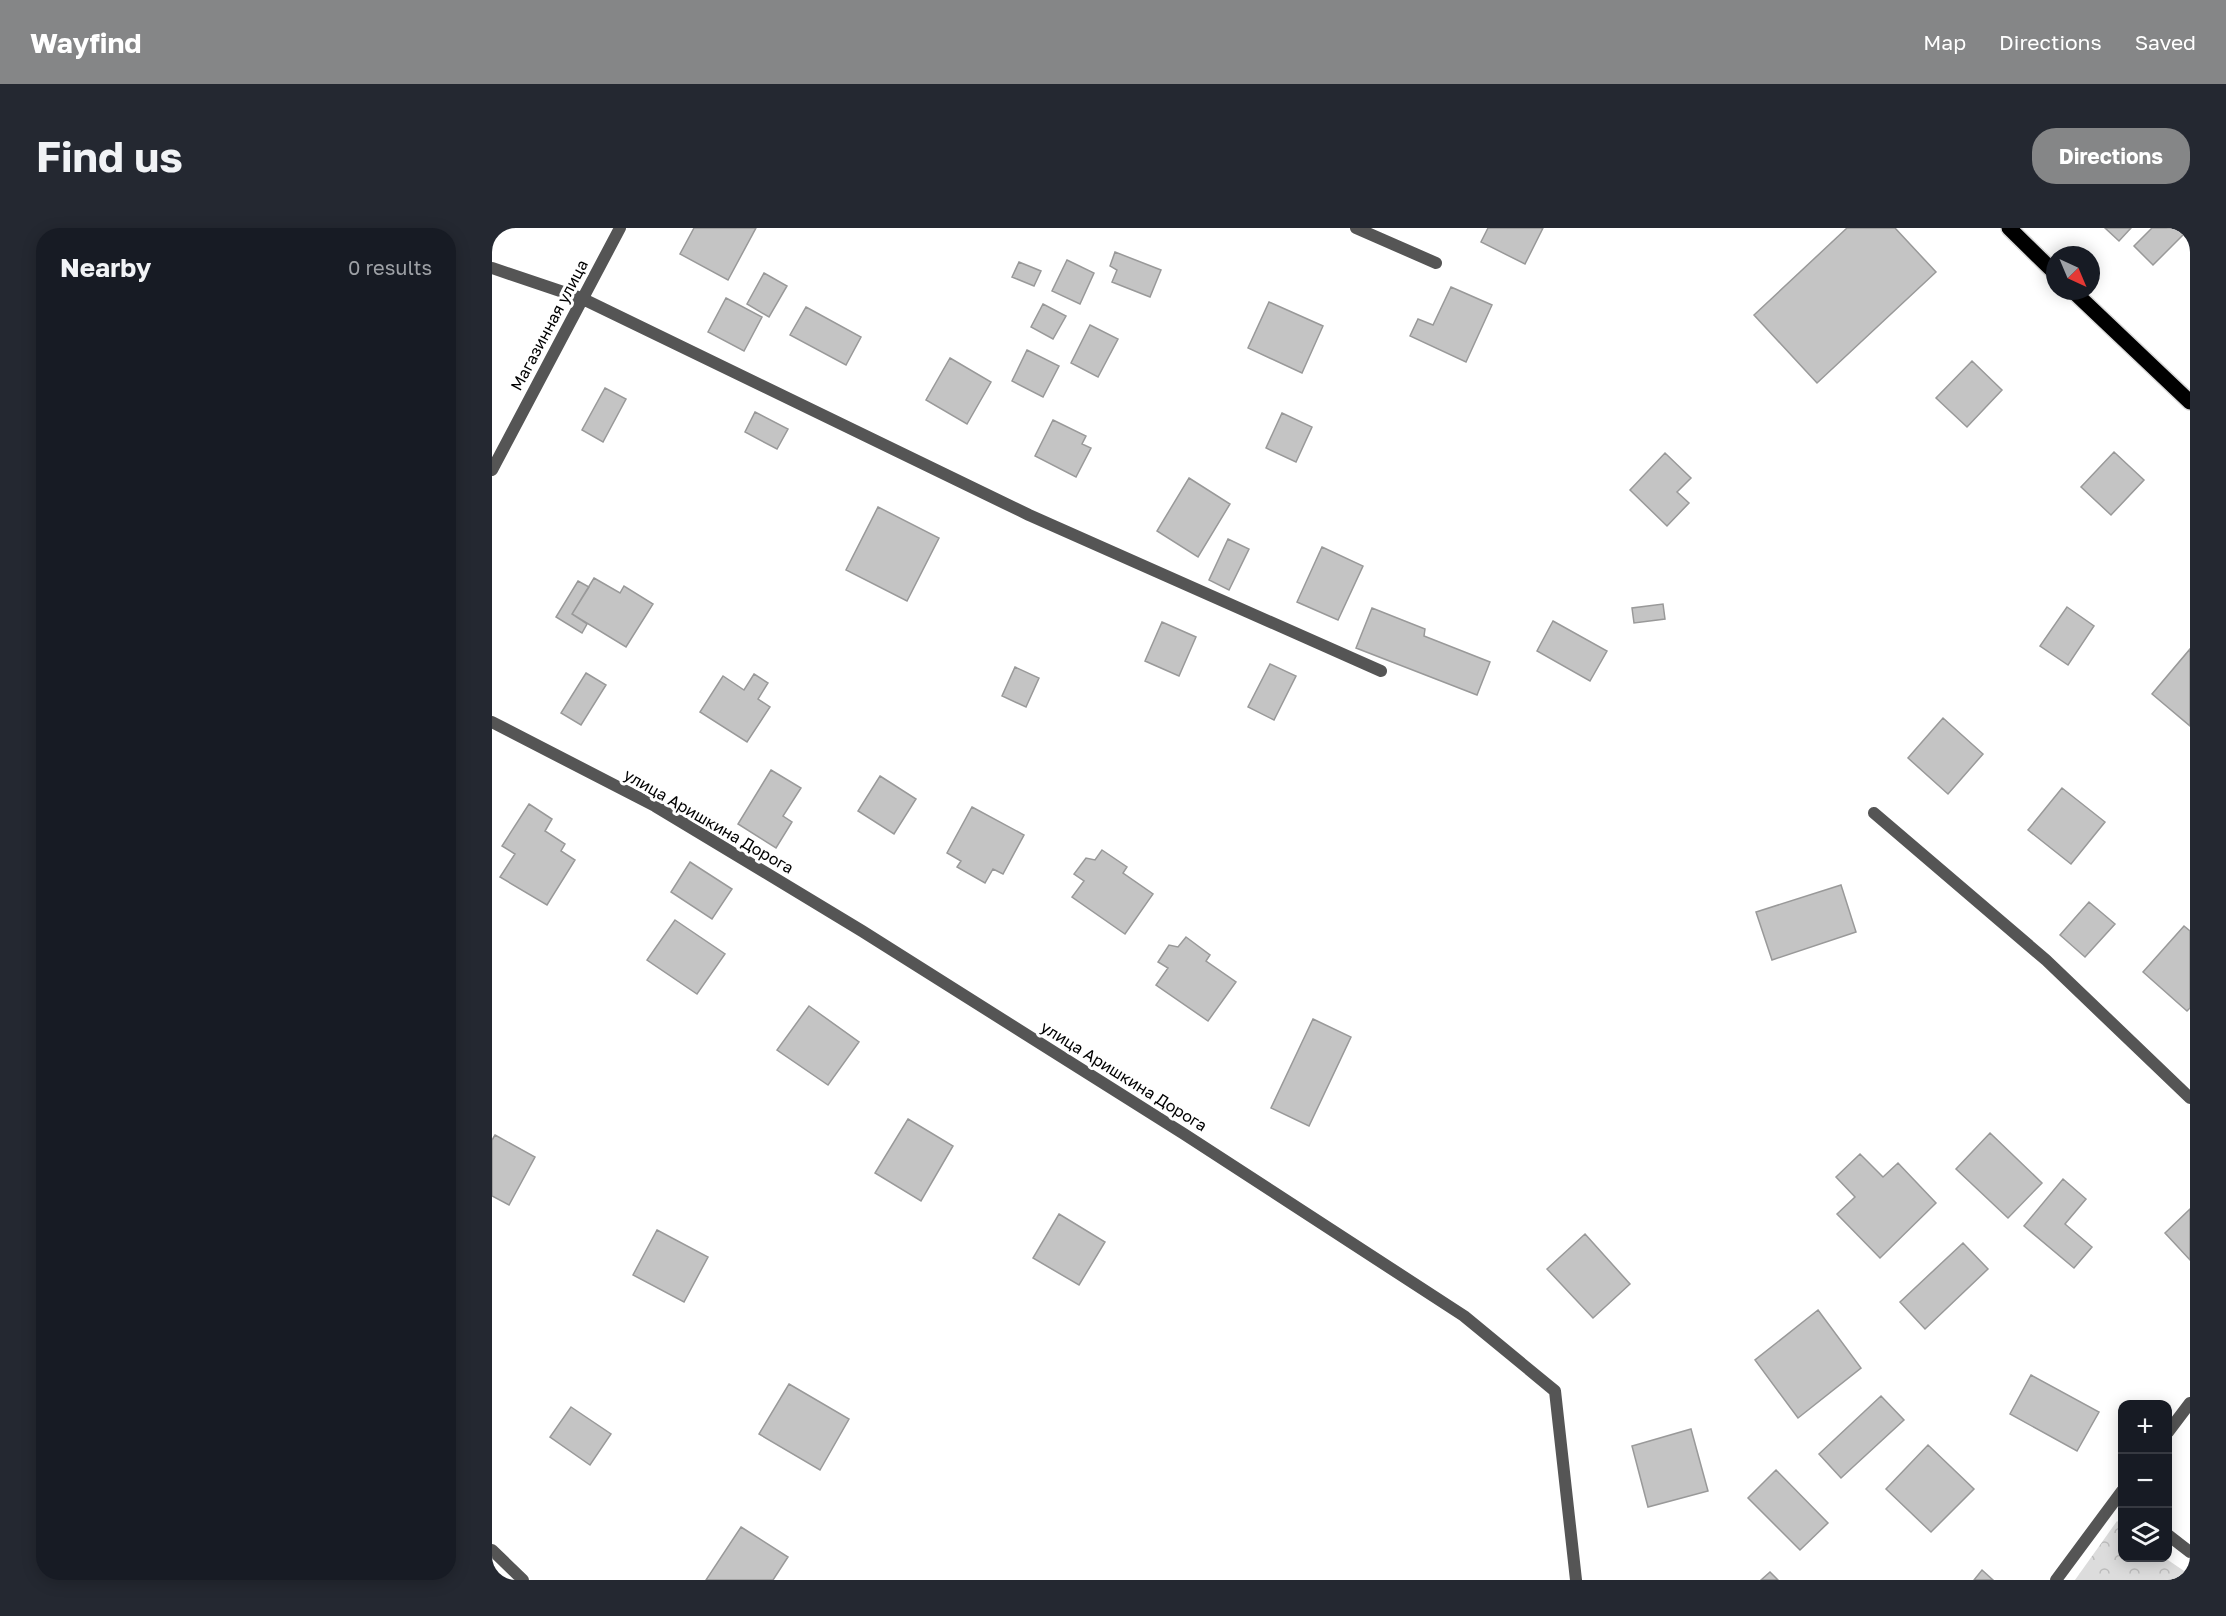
<!DOCTYPE html>
<html lang="en">
<head>
<meta charset="utf-8">
<style>
  body { margin:0; font-family:"Golos Text",sans-serif; background:#242831; color:#f1f3f6 }
  .controls { position:absolute; right:18px; bottom:18px; display:grid; overflow:hidden; border-radius:12px; box-shadow:0 3px 15px #0003 }
  .controls button { width:54px; height:54px; display:grid; place-items:center; padding:0; border:0; border-bottom:2px solid #363941; background:#171b24; color:#f1f3f6; font:30px sans-serif }
  .compass { position:absolute; left:1554px; top:18px; width:54px; height:54px; border-radius:50%; background:#171b24; box-shadow:0 3px 15px #0003; rotate:136deg }
  .list { margin:0; padding:0; list-style:none }
  h2 { display:flex; justify-content:space-between; align-items:center; height:78px; margin:0; padding:0 24px; font-size:26px }
  h2 small { font-size:20px; font-weight:400; color:#9ea1a6 }
  .icon { flex:none; width:33px; height:33px; fill:none; stroke:currentColor; stroke-width:2; stroke-linecap:round; stroke-linejoin:round }
  .map { position:relative; flex:none; width:1698px; height:1352px; overflow:hidden; border-radius:24px }
  header { display:flex; align-items:center; gap:36px; box-sizing:border-box; height:84px; padding:0 30px; background:#858687; color:#fff }
  header strong { font-size:28px }
  nav { display:flex; gap:33px; margin-inline-start:auto; font-size:21px }
  .intro { display:flex; align-items:center; justify-content:space-between; box-sizing:border-box; height:144px; padding:0 36px }
  h1 { margin:0; font-size:42px }
  .button { padding:15px 27px; border-radius:24px; background:#858687; color:#fff; font-size:21px; font-weight:700 }
  main { display:flex; gap:36px; padding:0 36px }
  aside { flex:1; background:#171b24; border-radius:24px; box-shadow:0 3px 15px #0003 }
  .map>svg:first-child { display:block }
</style>
</head>
<body>
<header>
<strong>Wayfind</strong>
<nav><a>Map</a><a>Directions</a><a>Saved</a></nav>
</header>
<div class="intro"><h1>Find us</h1><a class="button">Directions</a></div>
<main>
<aside>
<h2>Nearby<small>0 results</small></h2>
<ul class="list">
</ul>
</aside>
<div class="map">
<svg width="1698" height="1352" viewBox="0 0 1698 1352">
  <defs>
    <pattern id="forest-crowns" width="20" height="18" patternUnits="userSpaceOnUse" patternTransform="scale(1.5)"><rect width="20" height="18" fill="#dcdcdc"/><path d="M2 6a3 3 0 1 1 6 0M12 15a3 3 0 1 1 6 0" fill="none" stroke="#bbb"/></pattern>
  </defs>
  <rect width="100%" height="100%" fill="#fff"/>
  <!-- forest -->
  <path fill="url(#forest-crowns)" d="M1625 1293 1630 1297V1330H1673L1698 1347V1352H1583Z"/>
  <!-- building -->
  <path fill="#c4c4c4" stroke="#999" stroke-width="1.5" d="M202 0H264L236 52 188 26Z
    M996 0H1051L1033 36 989 14Z
    M1355 0H1403L1444 44 1325 155 1262 87Z
    M1613 0H1639L1627 13Z
    M1660 0H1698L1661 37 1642 18Z
    M623 24 669 42 658 69 620 54 625 42 618 38Z
    M575 32 602 45 588 76 560 63Z
    M527 34 549 43 542 58 520 49Z
    M272 45 295 58 277 89 255 76Z
    M959 59 1000 77 974 134 918 108 926 91 941 97Z
    M234 70 270 89 252 123 216 104Z
    M777 74 831 98 810 145 756 120Z
    M551 76 574 88 561 111 539 99Z
    M314 79 369 109 354 137 298 107Z
    M598 97 626 111 606 149 579 135Z
    M535 122 567 138 551 169 520 153Z
    M458 130 499 154 475 196 434 172Z
    M1480 133 1510 162 1475 199 1444 170Z
    M113 160 134 171 111 214 90 202Z
    M263 184 296 201 285 221 253 204Z
    M790 185 820 199 804 234 774 220Z
    M561 192 594 208 590 216 599 220 584 249 543 228Z
    M1622 224 1652 252 1619 287 1589 259Z
    M1173 225 1199 250 1185 264 1197 275 1175 298 1138 262Z
    M697 250 738 276 706 329 665 303Z
    M386 279 447 310 415 373 354 342Z
    M736 311 757 321 737 362 717 352Z
    M830 319 871 338 846 392 805 374Z
    M102 350 128 365 132 358 161 376 134 419 80 386Z
    M86 353 97 359 80 386 95 396 90 405 64 389Z
    M1171 376 1173 391 1142 395 1140 380Z
    M1575 379 1602 398 1576 437 1548 418Z
    M880 380 933 401 932 408 998 434 985 467 864 420Z
    M1061 393 1115 423 1098 453 1045 423Z
    M670 394 704 409 687 448 653 433Z
    M1698 421V498L1660 466Z
    M778 436 804 448 782 492 756 479Z
    M523 439 547 450 534 479 510 468Z
    M94 445 114 457 89 497 69 485Z
    M262 446 276 455 266 471 278 479 255 514 208 484 231 448 252 462Z
    M1451 490 1491 526 1456 566 1416 530Z
    M279 542 309 560 291 588 300 594 284 620 246 596Z
    M388 548 424 571 402 606 366 583Z
    M1570 560 1613 594 1579 636 1536 602Z
    M37 576 60 591 53 603 73 616 69 623 83 632 55 677 8 649 23 626 10 618Z
    M480 579 532 607 511 646 501 641 493 655 465 639 469 633 455 625Z
    M610 622 635 639 631 645 661 666 633 706 580 669 592 653 582 646 594 630 603 632Z
    M198 634 240 661 220 691 179 664Z
    M1349 657 1364 704 1280 732 1264 684Z
    M1597 674 1623 696 1593 729 1568 707Z
    M183 692 233 726 205 766 155 732Z
    M1692 698 1698 703V780L1695 783 1651 744Z
    M694 709 718 727 714 733 744 754 716 793 664 757 676 740 666 734 677 717 686 719Z
    M317 778 367 814 336 857 285 822Z
    M821 791 859 809 817 898 779 880Z
    M416 891 461 918 429 973 383 945Z
    M1498 905 1550 955 1516 990 1464 941Z
    M3 907 43 929 17 977 0 968V912Z
    M1368 926 1391 949 1406 935 1444 975 1388 1030 1345 986 1363 969 1344 949Z
    M1571 951 1594 971 1573 996 1600 1019 1582 1040 1532 998Z
    M1698 981V1032L1673 1005Z
    M567 986 613 1014 587 1057 541 1030Z
    M165 1002 216 1029 192 1074 141 1047Z
    M1093 1006 1138 1056 1101 1090 1055 1041Z
    M1471 1015 1496 1041 1433 1101 1408 1074Z
    M1326 1082 1369 1140 1306 1190 1263 1132Z
    M1539 1147 1607 1184 1585 1223 1518 1186Z
    M297 1156 357 1191 328 1242 267 1206Z
    M1389 1168 1412 1192 1349 1250 1327 1226Z
    M79 1179 119 1206 98 1237 58 1209Z
    M1199 1201 1216 1263 1156 1279 1140 1218Z
    M1436 1217 1482 1261 1439 1304 1394 1261Z
    M1284 1242 1336 1295 1308 1322 1256 1270Z
    M249 1299 296 1329 281 1352H214Z
    M1490 1342 1501 1352H1482Z
    M1278 1344 1286 1352H1269Z"/>
  <g fill="none" stroke-linecap="round" stroke-linejoin="round">
    <!-- primary casing -->
    <g stroke="#dbdbdb" stroke-width="18">
      <path id="primary" d="M1517 0 1563 45
        M1581 63 1698 174"/>
    </g>
    <!-- lane -->
    <path stroke="#555" stroke-width="12" d="M1676 1307 1698 1324"/>
    <!-- street -->
    <path stroke="#555" stroke-width="12" d="M864 0 944 35
      M0 40 89 70 537 287 889 443
      M0 242 128 0
      M0 494 163 578 370 703 692 906 972 1088 1063 1163 1084 1352
      M1382 585 1554 732 1698 870
      M1676 1204 1698 1175
      M0 1322 31 1352
      M1564 1352 1630 1263"/>
    <!-- primary -->
    <use href="#primary" stroke="#000" stroke-width="15"/>
  </g>
  <g text-anchor="middle" stroke-width="6" stroke-linejoin="round" paint-order="stroke">
    <!-- street labels -->
    <g font-size="16" fill="#000" stroke="#fff">
      <text transform="translate(57 97) rotate(-62)" y="6">Магазинная улица</text>
      <text transform="translate(217 593) rotate(30)" y="6">улица Аришкина Дорога</text>
      <text transform="translate(632 848) rotate(32)" y="6">улица Аришкина Дорога</text>
    </g>
  </g>
</svg>
<div class="controls">
<button>+</button>
<button>−</button>
<button><svg class="icon" aria-label="layers" viewBox="0 0 24 24"><path d="M12 4l9 5-9 5-9-5zM3 14l9 5 9-5"/></svg></button>
</div>
<svg class="compass" viewBox="-18 -18 36 36"><path d="M0-13l5 13h-10z" fill="#e53935"/><path d="M0 13l5-13h-10z" fill="#9ea1a6"/></svg>
</div>
</main>
</body>
</html>
